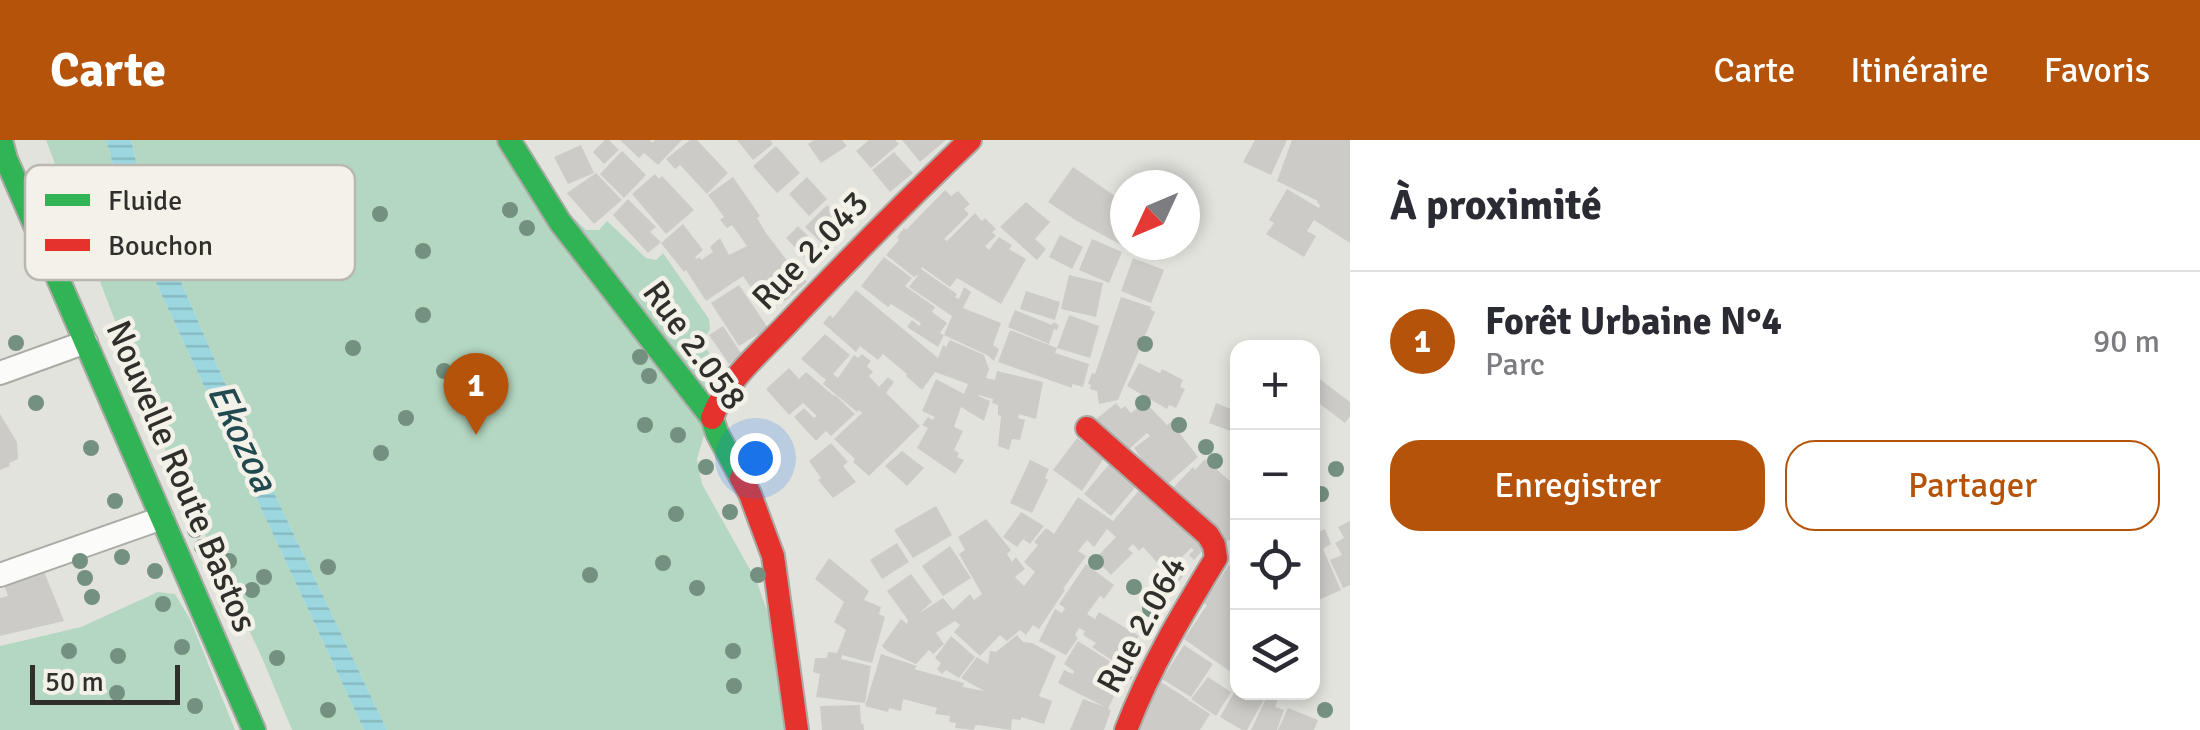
<!DOCTYPE html>
<html lang="fr">
<head>
<meta charset="utf-8">
<style>
  body { margin:0; font-family:Signika,sans-serif; background:#f2f2f3; color:#2b2b33 }
  .controls { position:absolute; right:30px; bottom:30px; display:grid; overflow:hidden; border-radius:20px; box-shadow:0 5px 15px #0003 }
  .controls button { width:90px; height:90px; display:grid; place-items:center; padding:0; border:0; border-bottom:2px solid #e1e1e2; background:#fff; color:#2b2b33; font:50px sans-serif }
  .compass { position:absolute; left:1110px; top:30px; width:90px; height:90px; border-radius:50%; background:#fff; box-shadow:0 5px 15px #0003; rotate:226deg }
  .scale { position:absolute; left:30px; bottom:25px; width:150px; box-sizing:border-box; padding-left:10px; border:5px solid #302f2c; border-top:0; font-size:28px; line-height:35px; white-space:nowrap; color:#302f2c; -webkit-text-stroke:8px #f3f1e8; paint-order:stroke }
  .you { position:absolute; left:755px; top:318px; width:35px; height:35px; margin:-25px; border:8px solid #fff; border-radius:50%; background:#1a73e8; box-shadow:0 0 0 15px #1a73e833 }
  .badge { display:grid; place-items:center; width:65px; height:65px; border-radius:50%; background:#b45309; color:#fff; font-size:32px; font-weight:700 }
  .pin { position:absolute; translate:-50% -82px; filter:drop-shadow(0 2px 5px #0008) }
  .pin::after { content:''; position:absolute; top:52px; width:35px; height:30px; background:inherit; clip-path:polygon(0 0,100% 0,50% 100%) }
  .list { margin:0; padding:0; list-style:none }
  h2 { display:flex; justify-content:space-between; align-items:center; height:130px; margin:0; padding:0 40px; font-size:42px }
  h2 small { font-size:32px; font-weight:400; color:#7c7c81 }
  .list li { display:grid; grid-template-columns:65px 1fr auto; gap:30px; align-items:center; box-sizing:border-box; height:140px; padding:0 40px; border-top:2px solid #e1e1e2 }
  .list b { display:block; font-size:38px; white-space:nowrap }
  .list p { margin:0; font-size:32px; white-space:nowrap; color:#7c7c81 }
  .list em { font-size:32px; font-style:normal; color:#7c7c81 }
  .actions { display:flex; gap:20px; padding:30px 40px }
  .actions a { flex:1; padding:22px 0; border:2px solid #b45309; border-radius:30px; text-align:center; font-size:35px; color:#b45309 }
  .actions .main { background:#b45309; color:#fff }
  .icon { flex:none; width:55px; height:55px; fill:none; stroke:currentColor; stroke-width:2; stroke-linecap:round; stroke-linejoin:round }
  .map { position:relative; flex:none; width:1350px; height:590px; overflow:hidden }
  header { display:flex; align-items:center; gap:60px; box-sizing:border-box; height:140px; padding:0 50px; background:#b45309; color:#fff }
  header strong { font-size:48px }
  nav { display:flex; gap:55px; margin-inline-start:auto; font-size:35px }
  main { display:flex }
  aside { flex:1; background:#fff }
  .map>svg:first-child { display:block }
</style>
</head>
<body>
<header>
<strong>Carte</strong>
<nav><a>Carte</a><a>Itinéraire</a><a>Favoris</a></nav>
</header>
<main>
<div class="map">
<svg width="1350" height="590" viewBox="0 0 1350 590">
  <defs>
    <pattern id="water-rules" width="6" height="5" patternUnits="userSpaceOnUse" patternTransform="scale(2.5)"><rect width="6" height="5" fill="#9cd7e0"/><path d="M0 2.5h6" fill="none" stroke="#87b9c0"/></pattern>
  </defs>
  <rect width="100%" height="100%" fill="#e3e3de"/>
  <!-- grass -->
  <path fill="#b4d7c1" d="M46 0H106L132 91 364 590H292L263 520 159 296Z
    M131 0H521L552 57 586 90H599L607 81 646 118 656 120 663 113 709 179 710 189 702 203 727 238 711 272 697 319 702 344 757 442 771 482 796 590H387L258 319 145 59Z
    M158 452 175 454 190 479 235 590H0V506L81 487Z"/>
  <!-- water -->
  <path fill="url(#water-rules)" d="M106 0H131L145 59 258 319 387 590H364L132 91Z"/>
  <!-- building -->
  <path fill="#cccbc8" d="M605 0H609L619 10 604 24 593 12Z
    M620 0H650L652 3 655 0H682L658 25 644 13 639 18Z
    M690 0H697L728 33 707 54 680 25 675 29 666 19Z
    M737 0H770L773 4 753 20Z
    M814 0H842L847 6 821 23 808 4Z
    M869 0H895L899 4 871 28 856 11Z
    M902 0H946L920 22Z
    M1255 0H1287L1271 35 1243 22Z
    M1292 0H1350V103L1314 80 1307 91 1316 96 1304 117 1266 94 1274 83 1269 80 1287 49 1319 68 1320 65 1317 63 1318 61 1277 41Z
    M581 5 594 33 568 44 554 17Z
    M776 6 800 33 777 53 753 26Z
    M622 11 646 35 624 58 600 34Z
    M894 12 913 33 890 52 872 30Z
    M1073 27 1125 63V107L1077 81 1048 62Z
    M596 33 622 60 594 84 567 53Z
    M655 34 659 39 662 36 694 70 666 94 632 54Z
    M733 37 760 76 757 78 766 93 791 126 793 124 807 142 788 159 767 171 743 136 706 161 686 130 684 132 661 103 683 84 703 110 695 117 697 119 700 117 701 120 713 112 710 107 720 98 729 115 747 106 732 85 727 88 720 80 724 77 708 55Z
    M807 37 827 59 809 76 789 54Z
    M945 50 951 56 958 51 970 64 964 69 969 74 944 99 947 101 975 73 982 81 985 78 996 89 992 92 996 96 985 106 989 110 999 97 1012 105 1009 109 1026 119 1001 164 957 138 950 147 922 127 921 129 957 154 955 157 959 159 964 147 971 152 963 168 1001 183 993 205 999 209 994 221 987 215 944 195 938 207 907 187 912 180 919 186 921 183 891 164 888 167 861 146 884 117 912 138 905 146 935 167 932 172 947 183 940 193 944 195 952 176 909 147 919 134 914 137 886 115 899 100 897 97 904 88 906 90Z
    M628 59 656 87 650 92 661 102 648 113 613 75Z
    M1026 62 1050 82 1035 99 1046 109 1037 120 1000 87Z
    M827 65 847 85 826 107 805 87Z
    M798 86 826 114 813 126 786 98Z
    M1060 95 1083 107 1072 129 1049 117Z
    M1092 99 1122 112 1109 143 1079 130Z
    M1133 118 1164 130 1151 163 1121 151Z
    M1069 135 1103 143 1096 177 1061 169Z
    M739 145 768 188 739 206 711 163Z
    M856 150 938 218 943 205 946 207 950 200 984 215 989 229 986 238 995 240 997 231 1043 242 1036 279 1019 274 1018 278 1025 280 1020 300 1012 299 1009 310 998 306 1001 276 998 275V265L992 263 993 259 979 255 978 256 990 261 984 281 961 267 954 287 963 291 954 310 959 313 957 317 964 320 955 334 917 308 928 288 922 285 928 277 932 280 935 277 922 271 936 239 964 254 968 244 935 232 922 250 906 236 907 234 883 214 878 220 860 206 856 212 823 183 830 175 833 178Z
    M1026 151 1060 162 1055 180 1020 169Z
    M1121 157 1151 167 1150 169 1155 172 1118 260 1099 264 1097 251 1090 249 1091 245 1088 244 1092 233 1095 234Z
    M1015 170 1052 185 1053 182 1059 185 1057 190 1054 189 1049 204 1008 187Z
    M1069 175 1099 186 1090 218 1057 208Z
    M723 186 743 216 729 224 709 195Z
    M1010 190 1057 208 1055 213 1089 224 1083 247 1072 244V248L998 222Z
    M825 194 850 215 833 234 838 238 854 215 858 218 862 214 871 221 867 226 873 232 869 236 879 247 888 237 894 242 886 253 920 286 869 336 853 322 855 319 834 299 862 273 859 270 857 272 823 244 826 240 801 219Z
    M1139 223 1160 233 1162 229 1183 240 1180 247 1185 249 1176 268 1169 265 1167 269 1127 246Z
    M789 228 799 239 806 232 834 256 835 255 855 274 831 296 826 291 816 301 794 277 804 268 814 278 817 276 803 263 789 275 766 249Z
    M1317 237 1350 262V276L1345 283 1312 258V242Z
    M1145 262 1167 285 1171 282 1198 317 1162 349 1134 308 1150 296 1147 293 1128 310 1095 280 1116 263 1121 269 1125 266 1131 273Z
    M1216 263 1238 272V294L1209 283Z
    M0 274 17 302 18 319 9 323 10 326 0 330Z
    M1077 298 1104 318 1082 351 1053 330Z
    M831 303 848 322 843 326 856 342 833 358 818 340 821 338 809 321Z
    M902 311 924 328 907 346 885 326Z
    M1205 319 1232 343 1234 335 1238 336V404L1228 400 1226 402 1171 350 1193 327 1195 330Z
    M1030 320 1049 329 1045 338 1048 340 1032 373 1010 363Z
    M1111 322 1138 344 1111 376 1084 354Z
    M1142 347 1205 408 1194 420 1189 415 1194 410 1191 408 1179 420 1182 423 1177 429 1184 435 1177 444 1143 407 1139 411 1133 404 1128 409 1133 413 1111 435 1095 419 1116 397 1107 389 1094 407 1087 400 1078 411 1086 416 1063 449 1065 450 1039 489 1033 485 1026 495 1020 490 1007 501 1000 495 980 516 954 492 960 485 955 481 936 493 944 504 933 514 929 510 916 524 887 511 882 506 901 479 907 484 908 480 887 451 911 434 932 462 918 474 943 458 953 470 970 454 974 460 982 454 959 414 965 410 958 397 986 379 1011 410 1007 414 1012 422 1016 417 1025 429 1015 437 1024 446 1035 432 1024 422 1038 405 1034 402 1046 388 1054 394 1078 357 1113 381Z
    M936 366 952 395 913 418 894 390Z
    M1021 372 1044 386 1030 404 1023 399 1017 407 1003 397Z
    M1350 381V445L1343 448 1330 420 1342 415 1335 403 1344 398 1338 387Z
    M1325 389 1331 404 1323 409 1341 450 1312 463V395Z
    M897 403 909 422 882 439 870 420Z
    M950 406 971 438 943 456 922 426Z
    M829 418 869 451 864 460 881 467 879 474 885 477 872 523 842 515 841 519 871 526 865 563 816 557 820 534 813 532 815 518H827L828 512 837 513 846 490 834 482 844 462 815 439Z
    M1086 424 1114 445 1104 459 1100 456 1087 474 1095 479 1099 472 1139 496 1119 525 1092 507 1096 503 1083 495 1085 491 1079 488 1075 495 1078 498 1066 515 1039 501 1055 469 1062 473 1065 468 1059 464Z
    M1229 425 1238 431V537L1184 499 1207 465 1203 463Z
    M43 429 64 481 0 496V458L8 456 4 445Z
    M1017 495 1023 502 1032 503 1056 516 1039 556 1052 561 1044 584 1021 577V580L1012 579 1011 590 978 585 975 586 974 590 955 588 956 583 949 582 950 576 935 574 937 568 903 559 901 571 889 568 888 572 865 566 881 514 917 526 914 529 964 543 963 547 984 551 961 538 977 517 988 524 990 511 996 512Z
    M951 496 975 517 959 538 946 530 942 534 937 529 941 523 935 518Z
    M1078 501 1133 536 1127 545 1112 537 1104 550 1114 556 1108 569 1111 570 1104 590H1070L1083 559 1105 567 1058 543 1064 530 1073 534 1074 531 1064 524Z
    M1184 505 1213 524 1191 557 1162 539Z
    M1208 537 1231 552 1216 576 1191 559Z
    M1161 542 1189 560V562L1190 561 1210 574 1200 590H1137Z
    M1238 546V552H1268L1247 590H1242L1220 577Z
    M1269 552H1281L1275 567 1284 570 1277 590H1251Z
    M860 565 861 584 863 583 864 590H822L820 566Z
    M1288 568 1318 580 1314 590H1278Z"/>
  <g fill="none" stroke-linecap="round" stroke-linejoin="round">
    <!-- street casing -->
    <g stroke="#aaaaa6" stroke-width="26">
      <path id="street" d="M0 233 86 202
        M0 435 162 378"/>
    </g>
    <!-- fast casing -->
    <g stroke="#aaaaa6" stroke-width="26">
      <path id="fast" d="M1 0 6 19 254 590
        M509 0 560 82 712 278 717 293 741 338"/>
    </g>
    <!-- jam casing -->
    <g stroke="#aaaaa6" stroke-width="26">
      <path id="jam" d="M712 278C726 240 762 211 789 182 848 120 908 59 970 0
        M1087 288 1208 395 1214 405 1216 418C1182 474 1149 529 1126 590
        M741 338 750 354 773 416 797 590"/>
    </g>
    <!-- street -->
    <use href="#street" stroke="#fbfbfa" stroke-width="22"/>
    <!-- fast -->
    <use href="#fast" stroke="#30b455" stroke-width="22"/>
    <!-- jam -->
    <use href="#jam" stroke="#e5322d" stroke-width="22"/>
  </g>
  <!-- trees -->
  <g fill="#749080">
    <circle cx="510" cy="70" r="8"/>
    <circle cx="380" cy="74" r="8"/>
    <circle cx="527" cy="88" r="8"/>
    <circle cx="423" cy="111" r="8"/>
    <circle cx="423" cy="175" r="8"/>
    <circle cx="16" cy="203" r="8"/>
    <circle cx="1145" cy="204" r="8"/>
    <circle cx="353" cy="208" r="8"/>
    <circle cx="640" cy="217" r="8"/>
    <circle cx="444" cy="231" r="8"/>
    <circle cx="466" cy="233" r="8"/>
    <circle cx="649" cy="236" r="8"/>
    <circle cx="36" cy="263" r="8"/>
    <circle cx="1143" cy="263" r="8"/>
    <circle cx="406" cy="278" r="8"/>
    <circle cx="645" cy="285" r="8"/>
    <circle cx="1179" cy="285" r="8"/>
    <circle cx="678" cy="295" r="8"/>
    <circle cx="1206" cy="307" r="8"/>
    <circle cx="91" cy="308" r="8"/>
    <circle cx="381" cy="313" r="8"/>
    <circle cx="1215" cy="321" r="8"/>
    <circle cx="706" cy="327" r="8"/>
    <circle cx="1336" cy="329" r="8"/>
    <circle cx="1321" cy="354" r="8"/>
    <circle cx="115" cy="361" r="8"/>
    <circle cx="730" cy="372" r="8"/>
    <circle cx="676" cy="374" r="8"/>
    <circle cx="195" cy="390" r="8"/>
    <circle cx="202" cy="407" r="8"/>
    <circle cx="122" cy="417" r="8"/>
    <circle cx="80" cy="421" r="8"/>
    <circle cx="229" cy="421" r="8"/>
    <circle cx="1096" cy="422" r="8"/>
    <circle cx="663" cy="423" r="8"/>
    <circle cx="328" cy="427" r="8"/>
    <circle cx="155" cy="431" r="8"/>
    <circle cx="590" cy="435" r="8"/>
    <circle cx="758" cy="435" r="8"/>
    <circle cx="264" cy="437" r="8"/>
    <circle cx="85" cy="438" r="8"/>
    <circle cx="1134" cy="447" r="8"/>
    <circle cx="697" cy="448" r="8"/>
    <circle cx="252" cy="450" r="8"/>
    <circle cx="92" cy="457" r="8"/>
    <circle cx="163" cy="464" r="8"/>
    <circle cx="1150" cy="469" r="8"/>
    <circle cx="182" cy="507" r="8"/>
    <circle cx="69" cy="511" r="8"/>
    <circle cx="733" cy="511" r="8"/>
    <circle cx="118" cy="516" r="8"/>
    <circle cx="277" cy="518" r="8"/>
    <circle cx="734" cy="546" r="8"/>
    <circle cx="117" cy="553" r="8"/>
    <circle cx="195" cy="566" r="8"/>
    <circle cx="328" cy="570" r="8"/>
    <circle cx="1325" cy="570" r="8"/>
  </g>
  <g text-anchor="middle" stroke-width="9" stroke-linejoin="round" paint-order="stroke">
    <!-- street labels -->
    <g font-size="35" fill="#302f2c" stroke="#f3f1e8">
      <text transform="translate(810 110) rotate(-46)" y="12">Rue 2.043</text>
      <text transform="translate(695 205) rotate(54)" y="12">Rue 2.058</text>
      <text transform="translate(182 336) rotate(67)" y="12">Nouvelle Route Bastos</text>
      <text transform="translate(1141 484) rotate(-62)" y="12">Rue 2.064</text>
    </g>
    <!-- water labels -->
    <g font-size="38" font-style="italic" fill="#214950" stroke="#f3f1e8">
      <text transform="translate(243 297) rotate(65)" y="13">Ekozoa</text>
    </g>
  </g>
  <!-- legend -->
  <rect x="25" y="25" width="330" height="115" rx="15" fill="#f3f1e8" stroke="#b8b7b0" stroke-width="2.5"/>
  <rect x="45" y="54" width="45" height="12" fill="#30b455"/>
  <rect x="45" y="99" width="45" height="12" fill="#e5322d"/>
  <g font-size="28" fill="#302f2c">
    <text x="108" y="70">Fluide</text>
    <text x="108" y="115">Bouchon</text>
  </g>
</svg>
<div class="controls">
<button>+</button>
<button>−</button>
<button><svg class="icon" aria-label="locate" viewBox="0 0 24 24"><circle cx="12" cy="12" r="6"/><path d="M12 2v4M12 18v4M2 12h4M18 12h4"/></svg></button>
<button><svg class="icon" aria-label="layers" viewBox="0 0 24 24"><path d="M12 4l9 5-9 5-9-5zM3 14l9 5 9-5"/></svg></button>
</div>
<svg class="compass" viewBox="-18 -18 36 36"><path d="M0-13l5 13h-10z" fill="#e53935"/><path d="M0 13l5-13h-10z" fill="#7c7c81"/></svg>
<div class="scale">50 m</div>
<div class="you"></div>
<div class="pin badge" style="left:476px;top:295px">1</div>
</div>
<aside>
<h2>À proximité<small></small></h2>
<ul class="list">
<li><span class="badge">1</span><div><b>Forêt Urbaine N°4</b><p>Parc</p></div><em>90 m</em></li>
</ul>
<div class="actions"><a class="main">Enregistrer</a><a>Partager</a></div>
</aside>
</main>
</body>
</html>
